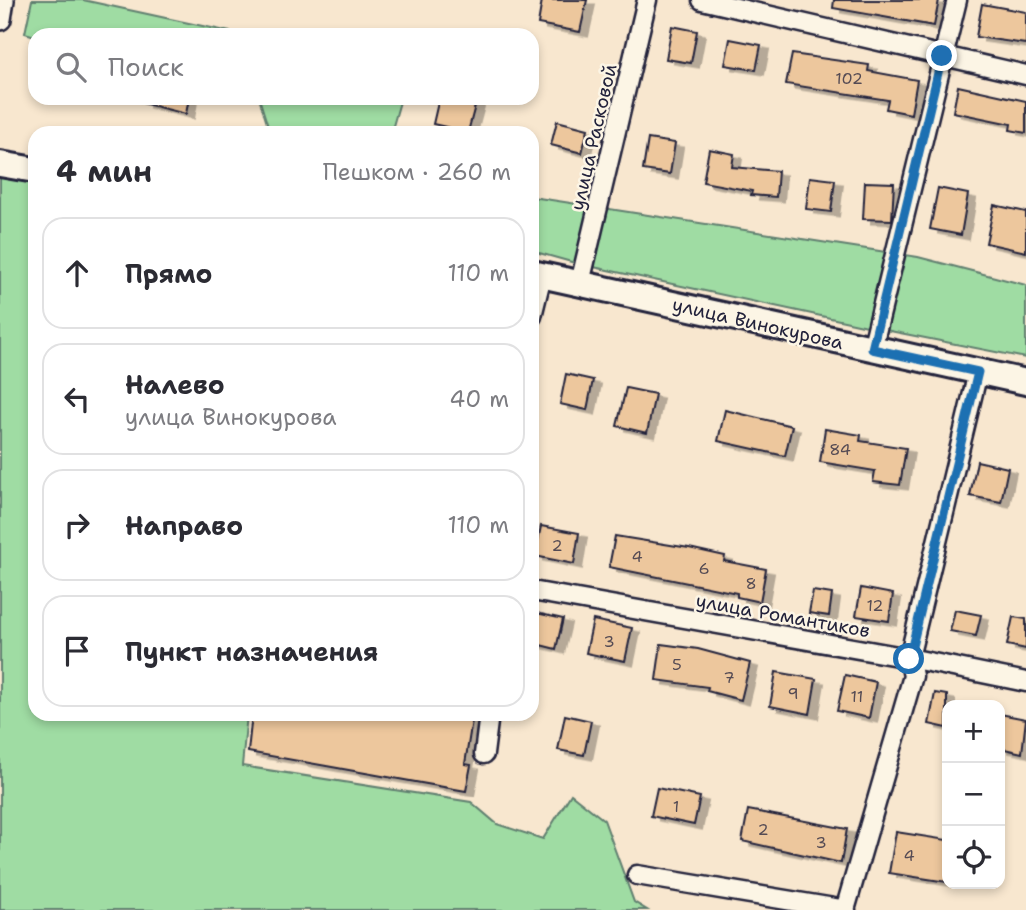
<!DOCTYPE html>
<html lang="ru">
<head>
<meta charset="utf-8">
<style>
  body { margin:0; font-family:"Shantell Sans",sans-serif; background:#f2f2f3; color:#2b2b33 }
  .controls { position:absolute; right:21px; bottom:21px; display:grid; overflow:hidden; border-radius:14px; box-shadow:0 4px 10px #0003 }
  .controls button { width:63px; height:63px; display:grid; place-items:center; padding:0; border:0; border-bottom:2px solid #e1e1e2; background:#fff; color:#2b2b33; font:35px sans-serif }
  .stop { position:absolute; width:21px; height:21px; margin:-16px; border:5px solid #1f6fb2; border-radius:50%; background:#fff }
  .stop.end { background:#1f6fb2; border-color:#fff; box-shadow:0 2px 7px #0008 }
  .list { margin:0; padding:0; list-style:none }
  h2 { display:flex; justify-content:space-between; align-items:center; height:91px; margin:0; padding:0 28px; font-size:30px }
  h2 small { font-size:23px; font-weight:400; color:#7c7c81 }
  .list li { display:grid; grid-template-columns:46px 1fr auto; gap:21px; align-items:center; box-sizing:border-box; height:112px; margin:0 14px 14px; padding:0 14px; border:2px solid #e1e1e2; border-radius:21px }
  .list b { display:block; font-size:26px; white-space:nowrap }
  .list p { margin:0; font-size:23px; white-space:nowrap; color:#7c7c81 }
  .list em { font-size:23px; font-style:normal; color:#7c7c81 }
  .icon { flex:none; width:38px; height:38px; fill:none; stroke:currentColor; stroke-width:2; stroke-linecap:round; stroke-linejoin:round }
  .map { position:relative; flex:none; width:1026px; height:910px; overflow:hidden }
  .search { position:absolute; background:#fff; box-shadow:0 4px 10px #0003; left:28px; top:28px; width:511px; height:77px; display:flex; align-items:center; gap:18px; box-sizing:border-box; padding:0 24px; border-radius:21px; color:#7c7c81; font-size:26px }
  .panel { position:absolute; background:#fff; box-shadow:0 4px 10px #0003; left:28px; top:126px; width:511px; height:595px; border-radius:21px }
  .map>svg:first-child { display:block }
</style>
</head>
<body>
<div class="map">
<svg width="1026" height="910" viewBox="0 0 1026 910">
  <defs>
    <filter id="shadow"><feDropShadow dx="8" dy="4.5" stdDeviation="0" flood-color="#0004"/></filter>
  </defs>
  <rect width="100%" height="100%" fill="#f8e7cf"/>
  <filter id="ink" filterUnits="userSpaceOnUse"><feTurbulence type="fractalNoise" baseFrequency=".0143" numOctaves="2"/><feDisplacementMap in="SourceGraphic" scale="14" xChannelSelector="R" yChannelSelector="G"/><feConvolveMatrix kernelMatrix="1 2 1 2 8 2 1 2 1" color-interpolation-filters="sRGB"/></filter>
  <g filter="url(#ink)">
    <!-- green -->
    <path fill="#9fdca3" stroke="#607f6f" stroke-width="2" d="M32 0H83L244 35 35 36 25 33Z
      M259 98H401L391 133H270Z
      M0 177 35 182V714H247L242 766 471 802 497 824 543 839 571 794 604 820 634 902 647 910H0Z
      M532 197 918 257 1026 285V358L895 332 575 263 532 251Z"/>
    <!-- building -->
    <path fill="#edc79d" stroke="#22223b" stroke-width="2" filter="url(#shadow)" d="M542 0H587L580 32 538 24Z
      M834 0H939L934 26 833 8Z
      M982 4 1026 12V44L976 37Z
      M672 26 697 31 691 63 666 59Z
      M730 39 761 45 756 70 725 65Z
      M792 54 869 65 868 71 917 80 911 114 886 109 888 100 786 84Z
      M958 86 1026 101V133L1010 130 1011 124 953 112Z
      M143 98H189L186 114 142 103Z
      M439 98H457L476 102 468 132 433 124Z
      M557 121 588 129 582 153 551 145Z
      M648 139 675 143 670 174 643 170Z
      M709 149 734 154 732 167 778 171 776 197 751 195 752 191 703 182Z
      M810 177 835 180 831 212 806 209Z
      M865 182 894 183 892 220 863 219Z
      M938 188 968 194 961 235 930 229Z
      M994 205 1026 212V252L986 243Z
      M566 374 593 380 587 410 560 404Z
      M626 388 655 394 647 433 617 426Z
      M725 410 792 426 785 456 718 441Z
      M825 429 861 435 860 441 906 448 900 485 873 482 875 471 820 462Z
      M977 461 1008 468 1001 502 970 496Z
      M541 526 579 533 574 564 535 556Z
      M615 536 689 548 725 556 724 561 766 569 760 602 737 597V593L609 567Z
      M861 588 893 594 889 621 856 616Z
      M813 591 832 594 829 616 809 613Z
      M955 610 981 615 976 636 950 631Z
      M532 612 563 619 556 649 532 643Z
      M1013 617 1026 619V649L1007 645Z
      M593 620 632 628 625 661 586 653Z
      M661 644 698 649 750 663 741 700 707 691 708 687 656 680Z
      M776 672 816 679 810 714 770 706Z
      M845 675 876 682 869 718 837 711Z
      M935 693 947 695V728L929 724Z
      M252 714H473L465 764 471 765 466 791 248 752Z
      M1000 714 1026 719 1022 753 1000 748Z
      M565 715 591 721 584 755 558 750Z
      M657 788 700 797 694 825 651 816Z
      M748 810 847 829 841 863 742 841Z
      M896 832 947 840V882L889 873Z"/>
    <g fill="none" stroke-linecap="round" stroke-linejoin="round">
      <!-- minor casing -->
      <g stroke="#22223b" stroke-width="23">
        <path id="minor" d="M702 0 1026 75
          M580 283 647 0
          M532 316 542 275
          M872 349 957 0
          M532 591 909 658 1026 682
          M484 754 489 714
          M637 875 846 910
          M845 910 913 676 909 658 978 372"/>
      </g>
      <!-- tertiary casing -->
      <g stroke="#22223b" stroke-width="26">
        <path id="tertiary" d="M0 19 3 0"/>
      </g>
      <!-- secondary casing -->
      <g stroke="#22223b" stroke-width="30">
        <path id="secondary" d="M0 164 35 170
          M532 273 1026 382"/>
      </g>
      <!-- minor -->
      <use href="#minor" stroke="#fcf5e5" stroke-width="18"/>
      <!-- tertiary -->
      <use href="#tertiary" stroke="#fcf5e5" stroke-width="21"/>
      <!-- secondary -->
      <use href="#secondary" stroke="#fcf5e5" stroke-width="24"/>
    </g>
  </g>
  <g fill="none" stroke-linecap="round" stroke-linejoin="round" filter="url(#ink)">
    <!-- route -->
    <path stroke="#1f6fb2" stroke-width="9" d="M909 659 978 372 872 349 942 56"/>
  </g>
  <g text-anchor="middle" stroke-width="5" stroke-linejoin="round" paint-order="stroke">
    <!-- number labels -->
    <g font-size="16" fill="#554b54">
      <text x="849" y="84">102</text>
      <text x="840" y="455">84</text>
      <text x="557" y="551">2</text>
      <text x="637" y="562">4</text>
      <text x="704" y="574">6</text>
      <text x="751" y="589">8</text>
      <text x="875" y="611">12</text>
      <text x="609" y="647">3</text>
      <text x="677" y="670">5</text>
      <text x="729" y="683">7</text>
      <text x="793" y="699">9</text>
      <text x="857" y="702">11</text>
      <text x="676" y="812">1</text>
      <text x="763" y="835">2</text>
      <text x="821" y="848">3</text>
      <text x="909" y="861">4</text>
    </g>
    <!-- street labels -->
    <g font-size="19" fill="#22223b" stroke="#fcf5e5">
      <text transform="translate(593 137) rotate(-77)" y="7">улица Расковой</text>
      <text transform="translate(758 323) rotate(13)" y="7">улица Винокурова</text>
      <text transform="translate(783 615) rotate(10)" y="7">улица Романтиков</text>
    </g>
  </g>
</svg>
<div class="controls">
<button>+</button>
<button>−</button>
<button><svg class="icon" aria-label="locate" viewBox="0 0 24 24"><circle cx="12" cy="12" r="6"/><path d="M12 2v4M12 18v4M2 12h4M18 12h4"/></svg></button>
</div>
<div class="stop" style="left:909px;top:659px"></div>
<div class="stop end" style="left:942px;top:56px"></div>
<div class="search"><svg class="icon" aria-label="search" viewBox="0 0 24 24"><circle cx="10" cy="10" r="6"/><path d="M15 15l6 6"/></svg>Поиск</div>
<section class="panel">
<h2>4 мин<small>Пешком · 260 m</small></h2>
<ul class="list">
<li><svg class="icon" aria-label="ahead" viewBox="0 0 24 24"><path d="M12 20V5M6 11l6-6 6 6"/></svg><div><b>Прямо</b></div><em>110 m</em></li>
<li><svg class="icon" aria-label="left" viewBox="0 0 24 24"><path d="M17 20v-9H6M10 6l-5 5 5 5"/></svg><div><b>Налево</b><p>улица Винокурова</p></div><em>40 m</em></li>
<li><svg class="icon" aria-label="right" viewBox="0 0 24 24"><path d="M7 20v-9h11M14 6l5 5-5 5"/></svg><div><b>Направо</b></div><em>110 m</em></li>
<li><svg class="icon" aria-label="arrive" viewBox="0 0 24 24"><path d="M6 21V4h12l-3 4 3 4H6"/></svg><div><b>Пункт назначения</b></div></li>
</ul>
</section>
</div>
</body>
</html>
